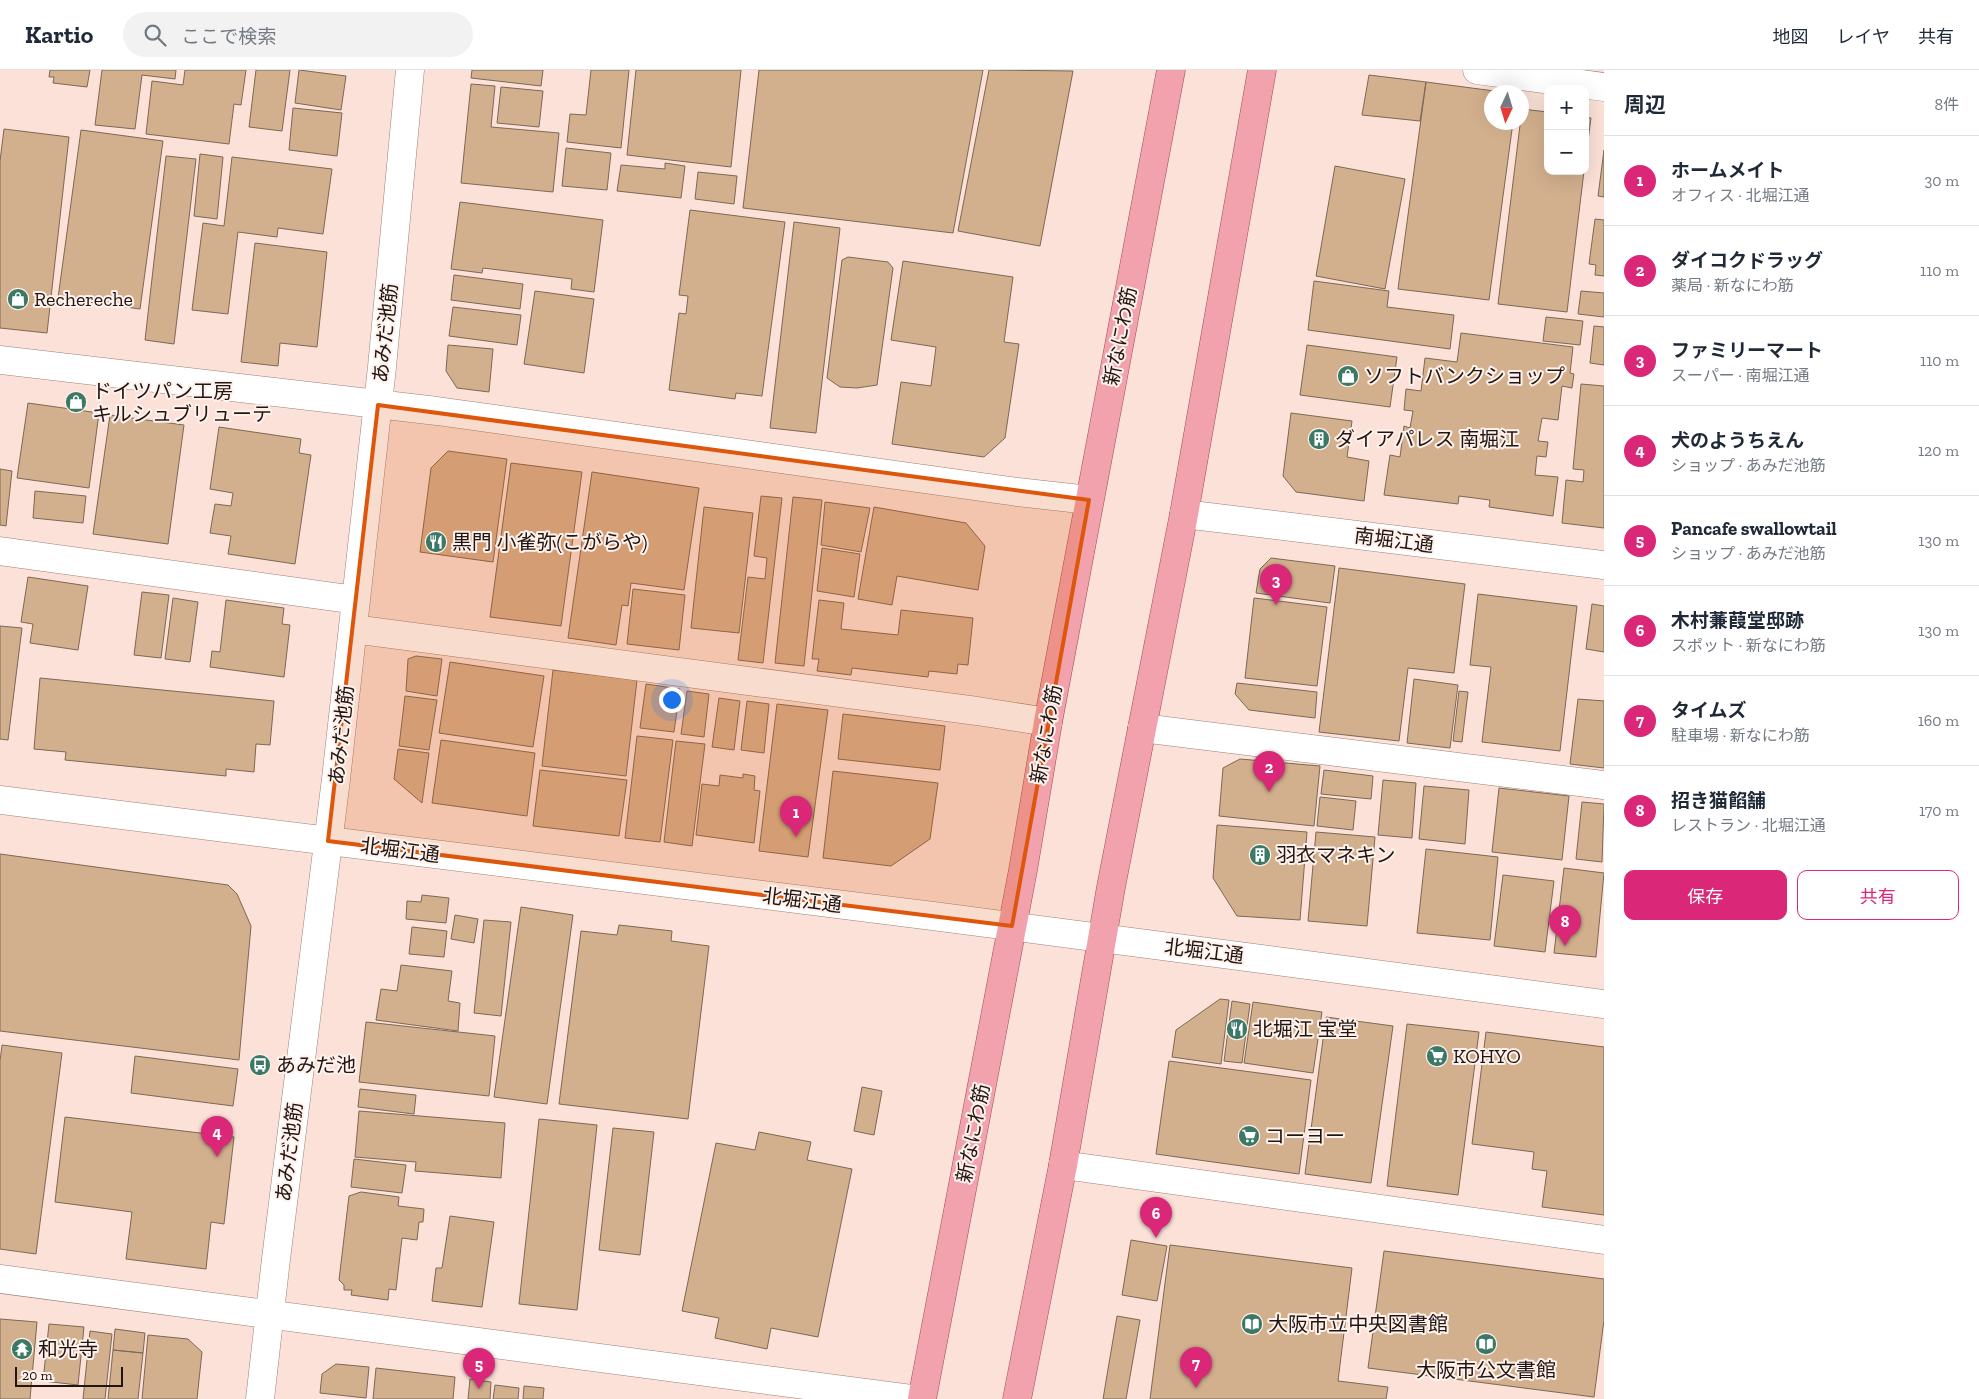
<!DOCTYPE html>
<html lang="ja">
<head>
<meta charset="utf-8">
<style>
  body { margin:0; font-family:"Zilla Slab","Noto Sans JP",serif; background:#f2f2f3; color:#1f2937 }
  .controls { position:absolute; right:15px; top:15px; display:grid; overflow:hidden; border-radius:10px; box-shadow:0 5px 20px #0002 }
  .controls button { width:45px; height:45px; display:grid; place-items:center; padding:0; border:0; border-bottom:1px solid #e0e1e3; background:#fff; color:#1f2937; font:25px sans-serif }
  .compass { position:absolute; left:1484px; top:15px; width:45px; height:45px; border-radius:50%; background:#fff; box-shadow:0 5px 20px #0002; rotate:184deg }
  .scale { position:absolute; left:15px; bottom:12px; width:108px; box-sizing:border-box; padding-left:5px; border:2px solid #201511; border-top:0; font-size:14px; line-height:18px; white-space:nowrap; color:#201511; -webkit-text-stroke:4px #fff1ec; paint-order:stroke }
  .you { position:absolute; left:671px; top:629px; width:18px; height:18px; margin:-12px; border:4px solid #fff; border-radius:50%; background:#1a73e8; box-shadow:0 0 0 8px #1a73e833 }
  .badge { display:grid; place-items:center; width:32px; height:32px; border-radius:50%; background:#db2777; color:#fff; font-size:16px; font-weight:700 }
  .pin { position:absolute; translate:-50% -41px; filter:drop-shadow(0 1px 2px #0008) }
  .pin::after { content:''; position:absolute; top:26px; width:18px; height:15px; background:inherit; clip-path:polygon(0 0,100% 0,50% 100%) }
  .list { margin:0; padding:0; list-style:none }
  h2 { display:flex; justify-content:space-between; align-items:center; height:65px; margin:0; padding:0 20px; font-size:21px }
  h2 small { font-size:16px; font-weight:400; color:#747a83 }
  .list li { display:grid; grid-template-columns:32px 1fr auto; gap:15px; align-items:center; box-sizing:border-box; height:90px; padding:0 20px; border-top:1px solid #e0e1e3 }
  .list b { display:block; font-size:19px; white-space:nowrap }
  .list p { margin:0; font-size:16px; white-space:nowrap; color:#747a83 }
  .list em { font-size:16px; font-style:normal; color:#747a83 }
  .actions { display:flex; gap:10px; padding:15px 20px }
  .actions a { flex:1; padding:11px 0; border:1px solid #db2777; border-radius:10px; text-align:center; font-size:18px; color:#db2777 }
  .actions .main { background:#db2777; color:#fff }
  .icon { flex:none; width:28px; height:28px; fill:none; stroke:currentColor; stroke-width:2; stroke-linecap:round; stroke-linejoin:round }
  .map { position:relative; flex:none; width:1604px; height:1329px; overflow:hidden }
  header { display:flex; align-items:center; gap:30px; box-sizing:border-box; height:70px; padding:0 25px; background:#fff; border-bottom:1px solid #e0e1e3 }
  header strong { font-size:24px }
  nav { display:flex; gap:28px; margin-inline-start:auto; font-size:18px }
  .search { width:350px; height:45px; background:#f2f2f3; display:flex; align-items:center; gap:12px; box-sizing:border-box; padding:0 18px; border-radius:28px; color:#747a83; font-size:19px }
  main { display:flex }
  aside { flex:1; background:#fff }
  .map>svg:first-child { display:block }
</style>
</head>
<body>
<header>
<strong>Kartio</strong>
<div class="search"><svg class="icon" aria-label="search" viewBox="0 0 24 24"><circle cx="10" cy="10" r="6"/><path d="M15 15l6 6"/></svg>ここで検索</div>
<nav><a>地図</a><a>レイヤ</a><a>共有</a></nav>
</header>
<main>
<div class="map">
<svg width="1604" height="1329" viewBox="0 0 1604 1329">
  <rect width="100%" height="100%" fill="#fbe1d7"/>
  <!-- building -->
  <path fill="#d2b08e" stroke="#7c6854" d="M50 0H90L87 17 53 13 54 7H49Z
    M102 0H176L175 9 142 5 135 59 95 55Z
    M185 0H246L241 35 234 34 229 74 146 64 152 11 183 15Z
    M256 0H290L282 61 249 57Z
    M299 0 346 6 341 40 295 33Z
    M472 0H543L541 16 471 8Z
    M591 0H629L621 78 567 72 570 44 586 45Z
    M636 0H741L731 97 627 85Z
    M759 0H983L953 163 743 138Z
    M989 0 1073 1 1040 176 958 161Z
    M1369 5 1426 12 1420 51 1362 45Z
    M1426 12 1502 22H1492V52H1513L1489 230 1398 219Z
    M471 14 495 16 491 57 559 63 553 122 461 113Z
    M501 17 543 21 539 57 497 53Z
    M293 38 342 43 337 86 289 80Z
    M1522 39 1548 42V101H1584L1567 242 1498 234Z
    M1585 47 1591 48 1585 93Z
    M4 59 69 67 47 263 0 258V91Z
    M81 60 163 71 140 239 58 228Z
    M566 78 611 83 607 120 562 116Z
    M1604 80V127L1598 126Z
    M200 84 223 87 217 149 194 146Z
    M166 86 196 89 174 274 145 270Z
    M232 87 332 99 323 164 278 158 277 167 238 162 228 244 192 240 203 153 224 156Z
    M665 93 685 96 681 128 617 121 621 95 665 99Z
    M1335 96 1405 109 1385 219 1316 206Z
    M698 102 737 106 734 134 695 129Z
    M460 132 603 150 594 222 571 219 572 209 483 198 482 203 451 199Z
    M690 140 785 152 762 326 736 323 735 329 669 320 679 243 686 244 688 226 679 225Z
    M1595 149 1604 150V206L1595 205 1596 195 1589 194Z
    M794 152 840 158 816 363 770 358Z
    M255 173 327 182 317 277 280 273 278 296 241 292Z
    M848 187 888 192 893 198 877 315 857 318 840 317 827 308 842 190Z
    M903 191 1013 207 1004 272 1019 274 1005 368 984 387 892 374 901 312 931 316 936 277 891 270Z
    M454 205 523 214 520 239 451 230Z
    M1314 211 1389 221 1387 237 1454 245 1450 279 1308 260Z
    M535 221 594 229 584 303 524 294Z
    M1581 221 1604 223V247L1578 244Z
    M453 237 521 245 517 275 449 266Z
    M1546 247 1583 251 1580 275 1543 271Z
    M1594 256 1604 257V295L1590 293Z
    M1461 263 1573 277 1570 303 1574 304 1572 318 1562 316 1558 350 1542 348 1538 371 1548 372 1546 387 1537 386 1535 405 1558 407 1553 446 1489 437 1490 430 1459 426 1458 434 1384 425 1390 385 1400 387 1404 356 1410 358 1413 341 1404 340 1406 319 1421 321 1425 288 1457 292Z
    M448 275 493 279 489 322 457 318 446 301Z
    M1307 275 1397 287 1390 337 1300 325Z
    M1581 314 1604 316V458L1562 453 1566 410 1583 412 1584 400 1573 399Z
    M28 333 99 343 89 418 17 408Z
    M1291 343 1352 351 1347 387 1369 391 1364 431 1296 422 1283 406Z
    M110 345 184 355 168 474 93 464Z
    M219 357 301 369 299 383 311 385 295 494 228 484 231 466 210 463 215 434 231 436 233 423 210 419Z
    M448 381 507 389 493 492 420 482 431 398Z
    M511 393 582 402 561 556 490 547Z
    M0 399 12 401 6 456 0 455Z
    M592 402 699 418 684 520 631 513 628 536 622 535 616 575 568 568Z
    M35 421 86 426 83 453 33 448Z
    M761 426 782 428 763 593 738 590 748 507 765 509 767 488 754 486Z
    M793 427 822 430 804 596 775 593Z
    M825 432 870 438 861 482 821 475Z
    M704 437 753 443 739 563 691 558Z
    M874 437 966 453 985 476 978 520 897 506 892 535 858 529Z
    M822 478 860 484 854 527 817 521Z
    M1271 488 1335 496 1330 533 1256 523 1260 499Z
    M1339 498 1465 514 1454 603 1408 598 1399 671 1319 662Z
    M28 507 88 516 78 580 30 573 33 554 21 552Z
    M633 519 685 525 679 580 627 574Z
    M142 522 169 525 161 588 134 585Z
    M1478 524 1577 536 1560 681 1482 672 1491 597 1470 595Z
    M173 528 198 532 190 592 165 589Z
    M1254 528 1327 537 1317 616 1245 608Z
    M226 530 284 538 282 554 290 555 284 607 210 597 212 581 220 582Z
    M819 530 844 533 841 559 898 565 901 540 973 548 968 595 958 594 957 604 929 601 928 607 852 598 851 605 817 601 819 589H812Z
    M1592 534 1604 536V582L1586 579Z
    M0 556 22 558 8 670 0 669Z
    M416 586 442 589 437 626 406 621 408 589Z
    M450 592 544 606 533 677 439 663Z
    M553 600 637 610 626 706 542 696Z
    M40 608 274 631 270 675 256 674 254 702 226 699V706L65 690 66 682 34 679Z
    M1414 609 1458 615 1450 678 1407 673Z
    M1237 613 1317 622 1315 648 1249 640 1235 624Z
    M646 614 680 619 674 662 640 658Z
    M687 621 709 624 704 667 681 664Z
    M1459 621 1468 622 1462 672 1453 671Z
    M405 626 437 630 429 680 399 676Z
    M719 628 740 631 734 680 712 677Z
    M1578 629 1604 631V698L1570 694Z
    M747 631 769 634 764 683 741 680Z
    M777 634 828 640 808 787 759 781Z
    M843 644 945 656 940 700 838 689Z
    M637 666 673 670 660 772 625 768Z
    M441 670 535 683 527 746 432 733Z
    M676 671 705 674 692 776 664 772Z
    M398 679 429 683 422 733 394 709Z
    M1240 689 1320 696 1314 756 1219 746 1223 698Z
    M540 700 627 710 619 766 533 756Z
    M1324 700 1373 706 1371 729 1321 724Z
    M833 701 938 713 930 769 891 796 823 788Z
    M743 704 755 706 754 720 760 721 754 773 696 765 702 714 719 716 720 705 743 708Z
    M1383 710 1416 713 1412 768 1378 765Z
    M1424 716 1469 720 1465 774 1419 769Z
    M1499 718 1569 726 1562 790 1492 782Z
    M1320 727 1356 731 1353 760 1317 756Z
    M1582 732 1604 734 1602 792 1576 789Z
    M1217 755 1307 762 1300 850 1237 846 1213 808Z
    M1316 762 1375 767 1367 856 1308 851Z
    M1426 779 1498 787 1490 870 1417 863Z
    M0 784 228 815 237 824 251 856 239 990 0 961Z
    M1564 798 1604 803 1596 887 1554 883Z
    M1503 805 1554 811 1545 882 1494 876Z
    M422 825 449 828 446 853 406 849 407 831 421 832Z
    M521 837 573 845 547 1034 494 1027Z
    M455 845 478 849 474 873 451 869Z
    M484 850 511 852 501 946 474 943Z
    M619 855 672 861 671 871 709 876 688 1049 559 1034 581 861 617 865Z
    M412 857 447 861 444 887 409 884Z
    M401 895 452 901 448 931 460 933 458 961 376 950 381 919 397 921Z
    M1220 929 1229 930 1221 994 1172 987 1176 960Z
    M1232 931 1250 934 1242 993 1224 991Z
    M1253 932 1322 942 1313 1003 1244 993Z
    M1326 947 1393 956 1371 1113 1305 1104Z
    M366 952 495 966 489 1026 359 1012Z
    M1407 954 1479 962 1458 1125 1387 1116Z
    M1486 962 1604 977V1145L1542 1137 1547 1101 1532 1099 1534 1082 1472 1074Z
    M2 975 62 983 36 1184 0 1179V991Z
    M135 986 238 999 233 1036 131 1023Z
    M1169 991 1311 1010 1299 1104 1156 1084Z
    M862 1017 882 1021 874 1065 854 1061Z
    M360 1019 416 1025 414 1044 358 1037Z
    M359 1041 505 1053 501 1108 415 1101 416 1092 355 1087Z
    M65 1047 234 1067 224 1154 211 1152 206 1199 126 1189 132 1142 55 1132Z
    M539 1049 597 1055 577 1240 519 1234Z
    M613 1058 654 1062 640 1185 599 1180Z
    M759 1062 811 1072 807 1090 852 1099 818 1267 771 1258 767 1279 715 1268 719 1248 682 1241 716 1073 755 1080Z
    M354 1089 406 1095 402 1123 351 1117Z
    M361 1122 399 1127 398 1136 424 1139 423 1152H419L417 1170 402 1168 396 1220 389 1219 388 1230 351 1225 352 1220H344V1215L339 1210 349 1126Z
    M450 1146 494 1152 482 1237 432 1231 436 1198H442Z
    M1131 1170 1167 1176 1157 1231 1122 1225Z
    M1170 1175 1352 1198 1338 1311 1388 1317 1386 1329H1150Z
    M1384 1181 1604 1209V1250L1594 1327 1368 1298Z
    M1117 1246 1140 1250 1126 1329H1103Z
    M0 1249 37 1252 30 1329H0Z
    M49 1254 84 1257 78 1315 43 1311Z
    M115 1259 145 1263 143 1283 113 1280Z
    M90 1261 112 1264 105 1329H83Z
    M148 1265 188 1269 202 1282 197 1329H142Z
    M113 1280 143 1283 138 1329H108Z
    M336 1294 369 1297 366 1328 320 1323 322 1304Z
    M376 1298 455 1307 453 1329H373Z
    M470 1309 491 1312 490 1329H468Z
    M495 1315 519 1318 518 1329H493Z
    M524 1316 544 1318 543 1329H523Z"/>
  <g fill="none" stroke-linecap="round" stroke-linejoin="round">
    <!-- minor casing -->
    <g stroke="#9e8075" stroke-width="29">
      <path id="minor" d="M1477 0 1604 17
        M0 290 437 341 1017 422 1089 430
        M1184 444 1604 495
        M0 481 356 530
        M353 559 977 641 1048 652
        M1142 658 1604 715
        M0 730 933 846 1604 934
        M1063 1095 1604 1170
        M0 1209 911 1329
        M260 1329 276 1189 336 709 382 297 410 0"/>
    </g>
    <!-- major casing -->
    <g stroke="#a14851" stroke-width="29">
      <path id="major" d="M922 1329 1023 800 1048 652 1171 0
        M1017 1329 1063 1095 1111 817 1184 444 1262 0"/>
    </g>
    <!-- minor -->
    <use href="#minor" stroke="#fff" stroke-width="28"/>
    <!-- major -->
    <use href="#major" stroke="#f1a2ac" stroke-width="28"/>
  </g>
  <!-- marked area -->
  <path fill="#de560c" fill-opacity="0.2" stroke="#de560c" stroke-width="4" stroke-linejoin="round" d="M378 335 1089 430 1012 856 328 771Z"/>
  <!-- icons -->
  <defs>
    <g id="shop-disc" transform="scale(1.125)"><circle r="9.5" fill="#3b7966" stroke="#fff1ec"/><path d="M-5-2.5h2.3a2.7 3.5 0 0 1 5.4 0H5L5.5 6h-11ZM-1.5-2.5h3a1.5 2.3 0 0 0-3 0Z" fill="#fff"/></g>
    <g id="building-disc" transform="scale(1.125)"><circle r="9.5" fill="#3b7966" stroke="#fff1ec"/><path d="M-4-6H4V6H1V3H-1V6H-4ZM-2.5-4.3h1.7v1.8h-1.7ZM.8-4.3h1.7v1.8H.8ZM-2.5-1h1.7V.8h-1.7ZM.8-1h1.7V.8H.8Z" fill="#fff"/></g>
    <g id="restaurant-disc" transform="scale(1.125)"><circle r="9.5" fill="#3b7966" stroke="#fff1ec"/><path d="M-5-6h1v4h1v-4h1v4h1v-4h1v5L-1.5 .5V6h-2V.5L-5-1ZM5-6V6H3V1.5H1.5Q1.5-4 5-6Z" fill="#fff"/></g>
    <g id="supermarket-disc" transform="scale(1.125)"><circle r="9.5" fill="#3b7966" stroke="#fff1ec"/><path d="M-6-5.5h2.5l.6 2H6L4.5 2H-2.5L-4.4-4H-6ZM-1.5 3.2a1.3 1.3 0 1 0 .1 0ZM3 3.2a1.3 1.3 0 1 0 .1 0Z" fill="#fff"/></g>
    <g id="bus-disc" transform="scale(1.125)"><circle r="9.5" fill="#3b7966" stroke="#fff1ec"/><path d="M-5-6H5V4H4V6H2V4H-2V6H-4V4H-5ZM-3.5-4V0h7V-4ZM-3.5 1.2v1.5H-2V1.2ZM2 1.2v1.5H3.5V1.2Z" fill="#fff"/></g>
    <g id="library-disc" transform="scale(1.125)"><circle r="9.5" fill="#3b7966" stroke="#fff1ec"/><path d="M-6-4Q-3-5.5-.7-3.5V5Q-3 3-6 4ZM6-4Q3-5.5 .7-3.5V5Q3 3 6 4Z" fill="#fff"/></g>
    <g id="temple-disc" transform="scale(1.125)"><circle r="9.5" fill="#3b7966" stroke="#fff1ec"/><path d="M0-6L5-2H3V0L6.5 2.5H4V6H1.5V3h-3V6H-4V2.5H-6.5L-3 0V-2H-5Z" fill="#fff"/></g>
  </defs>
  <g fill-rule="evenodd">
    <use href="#shop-disc" x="18" y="229"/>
    <use href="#shop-disc" x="1348" y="306"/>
    <use href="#shop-disc" x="76" y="332"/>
    <use href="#building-disc" x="1319" y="369"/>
    <use href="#restaurant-disc" x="436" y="472"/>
    <use href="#building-disc" x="1260" y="785"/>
    <use href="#restaurant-disc" x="1237" y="959"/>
    <use href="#supermarket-disc" x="1437" y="986"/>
    <use href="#bus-disc" x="260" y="995"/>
    <use href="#supermarket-disc" x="1249" y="1066"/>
    <use href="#library-disc" x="1252" y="1254"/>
    <use href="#library-disc" x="1486" y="1274"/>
    <use href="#temple-disc" x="22" y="1279"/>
  </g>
  <g text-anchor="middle" stroke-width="4" stroke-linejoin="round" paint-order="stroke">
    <!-- poi labels -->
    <g font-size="20" fill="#201511" stroke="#fff1ec" text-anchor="start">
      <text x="34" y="236">Rechereche</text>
      <text x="1364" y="313">ソフトバンクショップ</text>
      <text x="92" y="328">ドイツパン工房<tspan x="92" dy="23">キルシュブリューテ</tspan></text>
      <text x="1335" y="376">ダイアパレス 南堀江</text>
      <text x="452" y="479">黒門 小雀弥(こがらや)</text>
      <text x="1276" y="792">羽衣マネキン</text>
      <text x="1253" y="966">北堀江 宝堂</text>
      <text x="1453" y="993">KOHYO</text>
      <text x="276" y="1002">あみだ池</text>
      <text x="1265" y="1073">コーヨー</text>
      <text x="1268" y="1261">大阪市立中央図書館</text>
      <text x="38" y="1286">和光寺</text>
      <text x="1486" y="1307" text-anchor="middle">大阪市公文書館</text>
    </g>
    <!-- street labels -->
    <g font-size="20" fill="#201511" stroke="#fff1ec">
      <text transform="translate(385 263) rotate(-84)" y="7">あみだ池筋</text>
      <text transform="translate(1120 266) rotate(-79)" y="7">新なにわ筋</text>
      <text transform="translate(1394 470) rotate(7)" y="7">南堀江通</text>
      <text transform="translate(1046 664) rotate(-80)" y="7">新なにわ筋</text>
      <text transform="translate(341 665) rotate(-84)" y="7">あみだ池筋</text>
      <text transform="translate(400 780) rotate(7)" y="7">北堀江通</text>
      <text transform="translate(802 830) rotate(7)" y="7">北堀江通</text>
      <text transform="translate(1204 881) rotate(7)" y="7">北堀江通</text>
      <text transform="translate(973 1063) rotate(-79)" y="7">新なにわ筋</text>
      <text transform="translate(289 1082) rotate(-83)" y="7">あみだ池筋</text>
    </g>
  </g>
</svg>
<div class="controls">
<button>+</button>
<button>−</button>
</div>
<svg class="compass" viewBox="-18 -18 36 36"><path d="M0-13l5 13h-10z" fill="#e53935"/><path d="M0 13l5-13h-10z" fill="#747a83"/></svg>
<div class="scale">20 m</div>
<div class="you"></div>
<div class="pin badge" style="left:796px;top:767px">1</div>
<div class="pin badge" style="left:1269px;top:722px">2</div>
<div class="pin badge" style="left:1276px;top:535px">3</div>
<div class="pin badge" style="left:217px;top:1087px">4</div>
<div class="pin badge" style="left:479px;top:1319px">5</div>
<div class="pin badge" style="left:1156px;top:1168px">6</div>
<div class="pin badge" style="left:1196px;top:1318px">7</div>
<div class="pin badge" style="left:1565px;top:876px">8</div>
</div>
<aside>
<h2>周辺<small>8件</small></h2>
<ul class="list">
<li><span class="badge">1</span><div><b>ホームメイト</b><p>オフィス · 北堀江通</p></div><em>30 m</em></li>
<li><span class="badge">2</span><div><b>ダイコクドラッグ</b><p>薬局 · 新なにわ筋</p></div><em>110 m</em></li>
<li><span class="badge">3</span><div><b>ファミリーマート</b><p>スーパー · 南堀江通</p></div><em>110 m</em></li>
<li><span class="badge">4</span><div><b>犬のようちえん</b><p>ショップ · あみだ池筋</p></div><em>120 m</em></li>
<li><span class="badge">5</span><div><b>Pancafe swallowtail</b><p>ショップ · あみだ池筋</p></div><em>130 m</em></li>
<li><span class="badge">6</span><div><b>木村蒹葭堂邸跡</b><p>スポット · 新なにわ筋</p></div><em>130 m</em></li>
<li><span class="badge">7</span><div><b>タイムズ</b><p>駐車場 · 新なにわ筋</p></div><em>160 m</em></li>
<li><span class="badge">8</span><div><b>招き猫餡舗</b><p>レストラン · 北堀江通</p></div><em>170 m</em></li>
</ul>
<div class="actions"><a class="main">保存</a><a>共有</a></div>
</aside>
</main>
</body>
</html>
